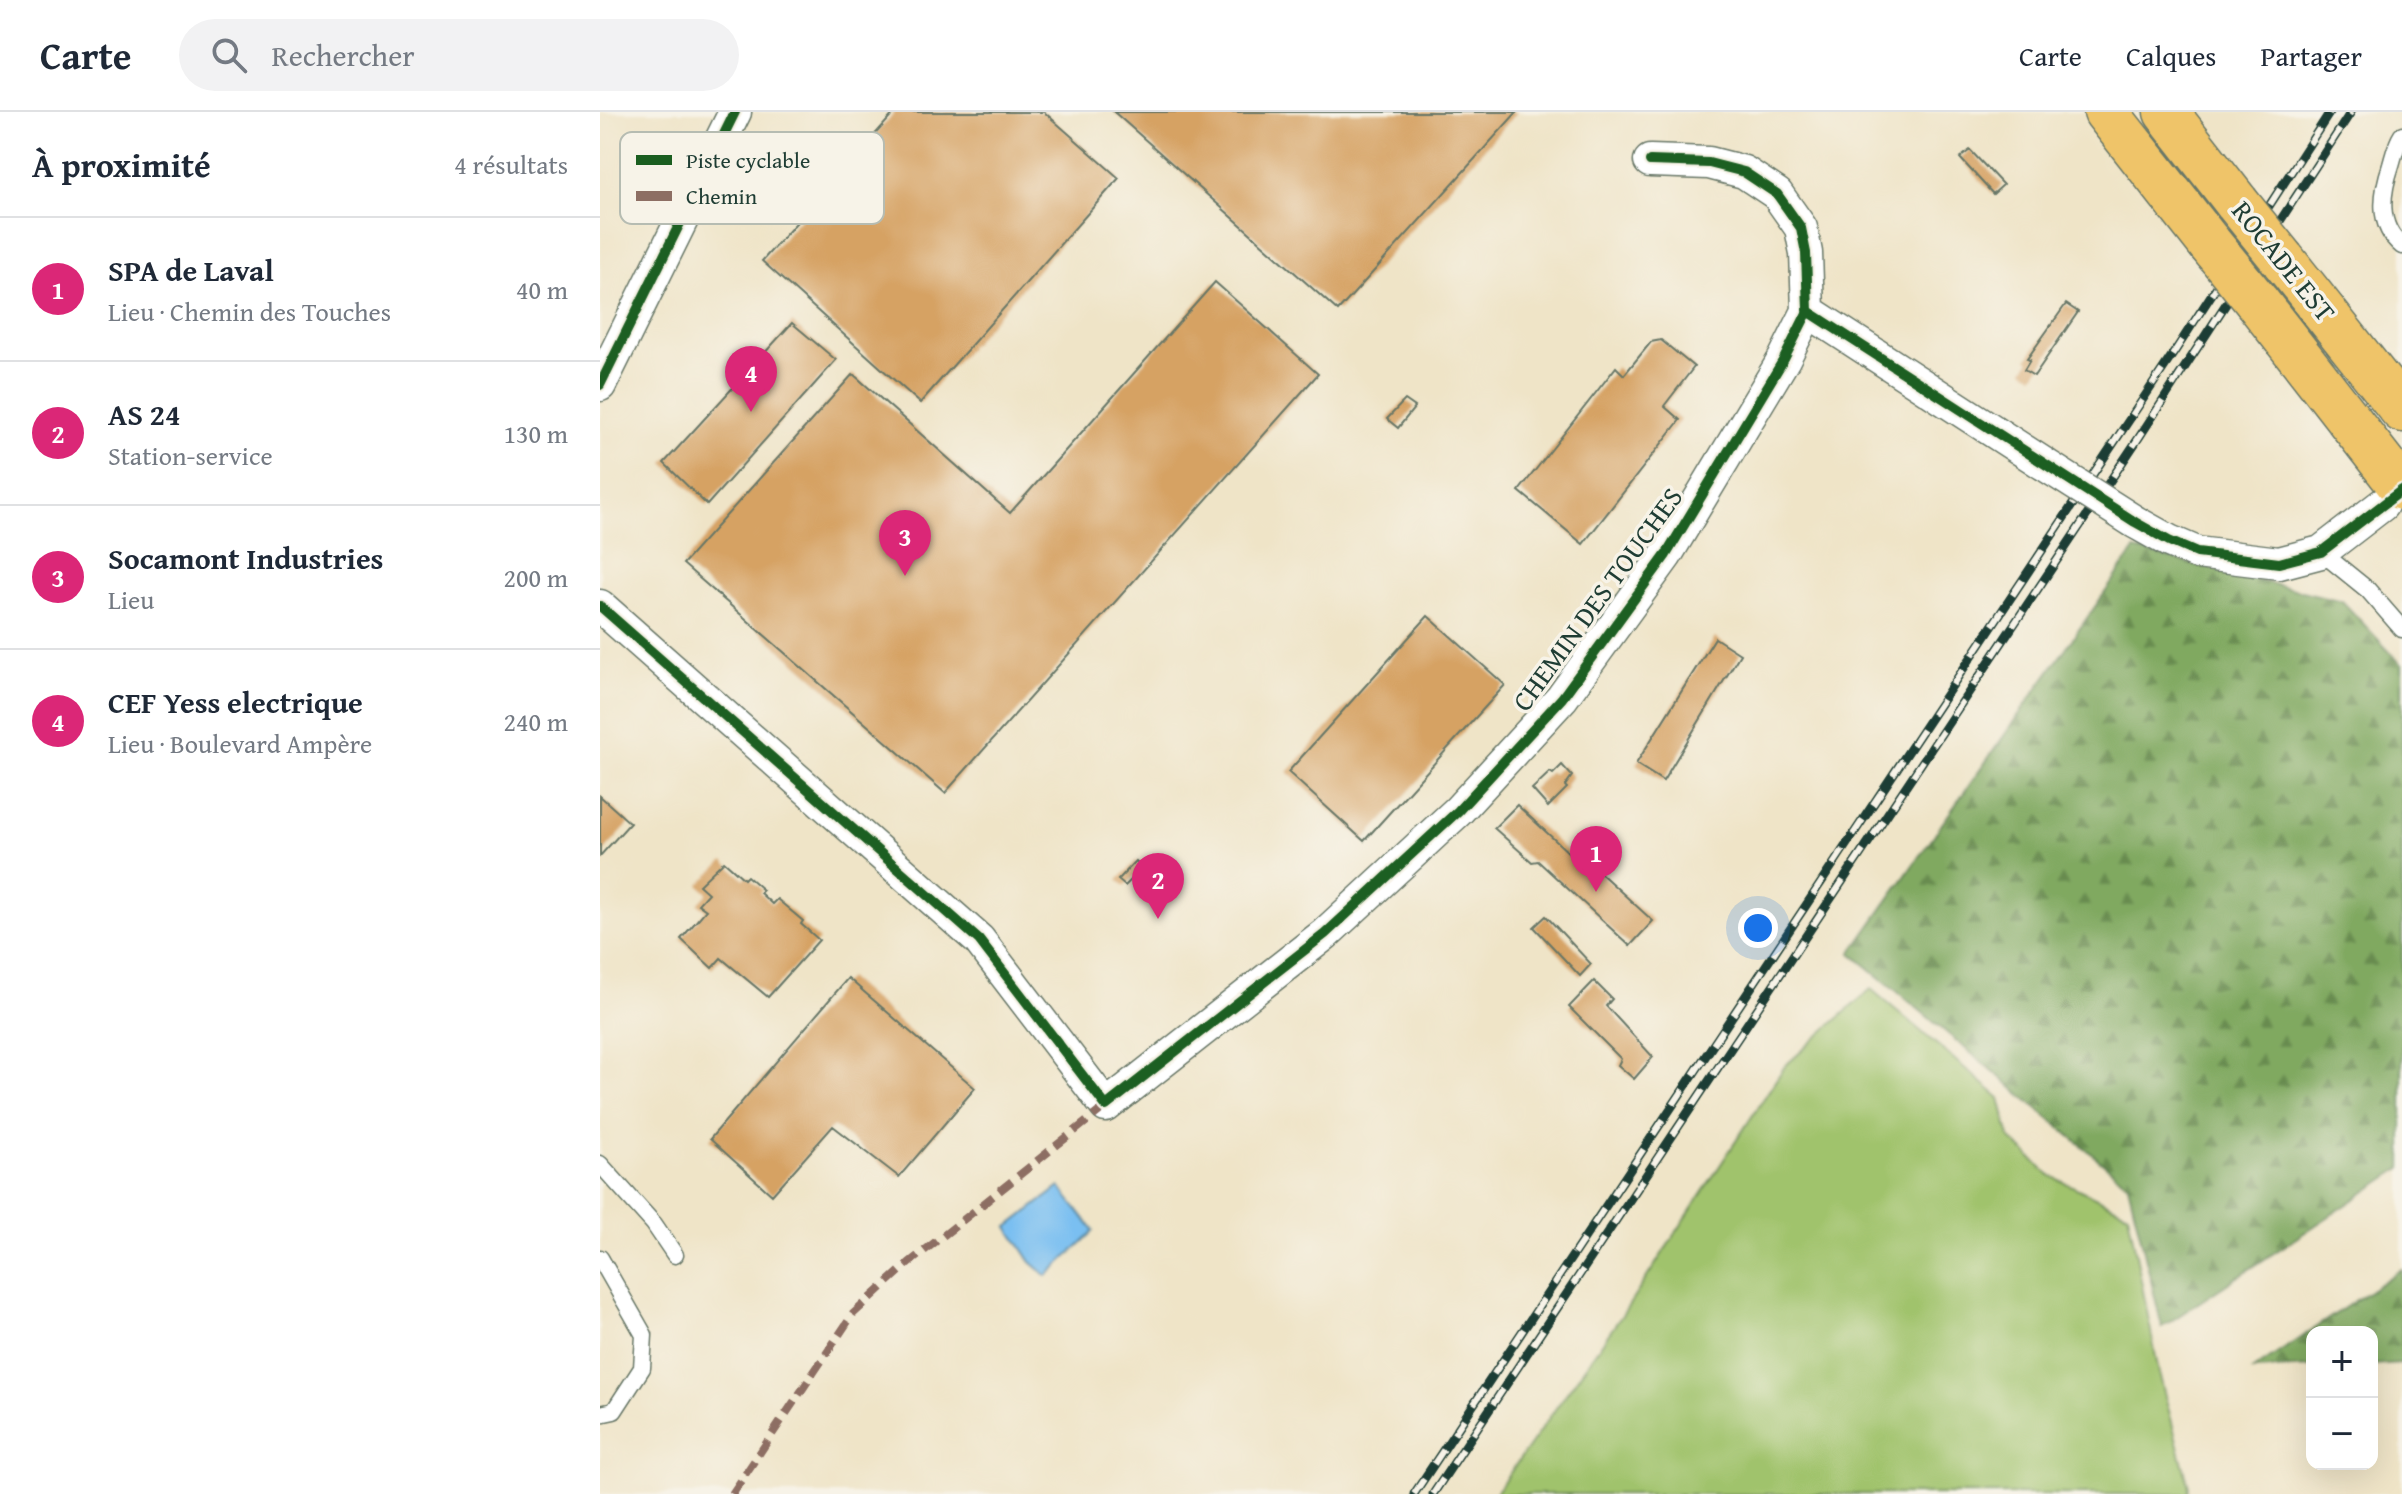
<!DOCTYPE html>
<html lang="fr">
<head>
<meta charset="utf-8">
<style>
  body { margin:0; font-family:"Gentium Book Plus",serif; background:#f2f2f3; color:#1f2937 }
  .controls { position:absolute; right:24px; bottom:24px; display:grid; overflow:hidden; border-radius:16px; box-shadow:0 8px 32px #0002 }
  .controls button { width:72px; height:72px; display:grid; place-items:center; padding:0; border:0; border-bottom:2px solid #e0e1e3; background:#fff; color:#1f2937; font:40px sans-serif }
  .you { position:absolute; left:1158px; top:816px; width:28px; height:28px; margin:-20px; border:6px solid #fff; border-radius:50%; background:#1a73e8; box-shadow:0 0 0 12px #1a73e833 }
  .badge { display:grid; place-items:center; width:52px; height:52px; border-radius:50%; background:#db2777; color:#fff; font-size:26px; font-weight:700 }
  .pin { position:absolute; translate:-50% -66px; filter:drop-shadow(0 2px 4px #0008) }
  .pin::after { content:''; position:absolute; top:42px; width:28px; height:24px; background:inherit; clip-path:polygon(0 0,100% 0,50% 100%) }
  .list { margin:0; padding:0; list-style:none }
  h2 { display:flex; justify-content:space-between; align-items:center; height:104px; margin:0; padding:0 32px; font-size:34px }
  h2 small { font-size:26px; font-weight:400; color:#747a83 }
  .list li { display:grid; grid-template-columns:52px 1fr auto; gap:24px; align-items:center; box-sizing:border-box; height:144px; padding:0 32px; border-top:2px solid #e0e1e3 }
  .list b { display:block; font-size:30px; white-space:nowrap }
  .list p { margin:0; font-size:26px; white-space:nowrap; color:#747a83 }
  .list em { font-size:26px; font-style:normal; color:#747a83 }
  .icon { flex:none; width:44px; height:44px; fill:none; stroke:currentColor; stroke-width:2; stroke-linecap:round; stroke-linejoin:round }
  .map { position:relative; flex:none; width:1802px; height:1382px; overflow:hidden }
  header { display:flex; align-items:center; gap:48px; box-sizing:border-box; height:112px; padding:0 40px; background:#fff; border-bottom:2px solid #e0e1e3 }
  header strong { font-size:38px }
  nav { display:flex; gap:44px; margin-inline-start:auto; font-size:28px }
  .search { width:560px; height:72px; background:#f2f2f3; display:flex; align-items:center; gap:20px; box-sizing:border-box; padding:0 28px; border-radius:44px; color:#747a83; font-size:30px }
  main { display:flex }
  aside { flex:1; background:#fff }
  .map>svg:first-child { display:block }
</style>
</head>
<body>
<header>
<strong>Carte</strong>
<div class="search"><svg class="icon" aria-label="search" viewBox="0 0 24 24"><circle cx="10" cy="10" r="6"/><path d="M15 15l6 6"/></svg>Rechercher</div>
<nav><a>Carte</a><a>Calques</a><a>Partager</a></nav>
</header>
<main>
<aside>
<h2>À proximité<small>4 résultats</small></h2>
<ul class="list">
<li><span class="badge">1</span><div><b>SPA de Laval</b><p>Lieu · Chemin des Touches</p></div><em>40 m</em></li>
<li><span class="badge">2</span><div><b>AS 24</b><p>Station-service</p></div><em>130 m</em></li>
<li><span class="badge">3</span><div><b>Socamont Industries</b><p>Lieu</p></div><em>200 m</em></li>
<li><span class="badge">4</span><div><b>CEF Yess electrique</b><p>Lieu · Boulevard Ampère</p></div><em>240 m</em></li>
</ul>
</aside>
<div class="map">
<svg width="1802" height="1382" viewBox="0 0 1802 1382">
  <defs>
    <pattern id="forest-firs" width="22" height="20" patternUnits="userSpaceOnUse" patternTransform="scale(2)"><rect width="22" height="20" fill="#80a960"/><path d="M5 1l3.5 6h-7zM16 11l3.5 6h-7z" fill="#688b50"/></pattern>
  </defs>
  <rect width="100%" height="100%" fill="#f7f3e8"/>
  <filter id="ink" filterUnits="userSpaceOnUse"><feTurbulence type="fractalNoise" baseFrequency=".0125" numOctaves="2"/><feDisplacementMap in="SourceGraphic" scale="16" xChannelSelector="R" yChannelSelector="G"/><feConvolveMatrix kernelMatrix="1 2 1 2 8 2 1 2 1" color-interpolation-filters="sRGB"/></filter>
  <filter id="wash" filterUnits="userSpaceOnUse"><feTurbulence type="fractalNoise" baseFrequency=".006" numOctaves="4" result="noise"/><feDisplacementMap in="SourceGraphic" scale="32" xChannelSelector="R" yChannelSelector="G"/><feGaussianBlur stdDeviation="1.8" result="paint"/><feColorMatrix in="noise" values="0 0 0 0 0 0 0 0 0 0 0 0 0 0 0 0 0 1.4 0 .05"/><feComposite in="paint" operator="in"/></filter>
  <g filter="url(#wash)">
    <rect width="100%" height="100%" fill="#efe4c7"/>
    <!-- grass -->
    <path fill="#a0c36c" stroke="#608050" stroke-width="2" d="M1271 877 1400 986 1410 1026 1449 1063 1528 1101 1559 1261 1589 1375 1588 1382H895L1027 1196 1185 954Z"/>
    <!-- forest -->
    <path fill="url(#forest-firs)" stroke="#50734a" stroke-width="2" d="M1535 438 1742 489 1802 553V1056L1562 1215 1528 1072 1251 841Z
      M1802 1157V1251L1772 1253V1220H1712V1255L1653 1258Z"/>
    <!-- water -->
    <path fill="#7abff1" stroke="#4c7e92" stroke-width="2" d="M460 1075 494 1119 447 1164 431 1150 408 1115Z"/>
    <g id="blocks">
      <!-- building -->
      <path fill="#d6a263" d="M295 0H444L519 66 320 291 162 149Z
        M514 0H917L738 199Z
        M1370 38 1403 73 1393 82 1360 46Z
        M615 170 718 262 345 681 83 452 253 262 410 401Z
        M1466 192 1478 200 1434 264 1424 258 1430 248 1427 247Z
        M192 211 236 248 107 393 64 351Z
        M1061 228 1094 255 1064 294 1080 308 983 432 919 379 1016 255 1024 263 1051 230Z
        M805 288 815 295 798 316 787 307Z
        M828 504 905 573 764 729 688 660Z
        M1115 526 1140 542 1063 669 1036 652Z
        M962 653 972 664 965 674 967 676 948 695 932 677 950 660 953 662Z
        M0 684 30 711 0 744Z
        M917 693 970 742 974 737 1053 809 1030 834 938 749 932 750 894 716Z
        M124 749 144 767 147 764 163 778 160 781 172 792 177 787 203 809 201 812 219 828 168 885 121 846 112 856 81 827 106 798 98 792 108 781 99 773Z
        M536 749 543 756 525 774 518 768Z
        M946 804 991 852 980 864 934 815Z
        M248 866 375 976 299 1065 233 1014 172 1083 110 1027Z
        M994 869 1012 887 1006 894 1053 945 1034 967 1018 953 1021 947 969 895Z"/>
    </g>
  </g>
  <g filter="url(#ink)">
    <use href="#blocks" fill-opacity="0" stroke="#687767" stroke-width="2"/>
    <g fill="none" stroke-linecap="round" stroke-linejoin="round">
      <!-- lane casing -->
      <g stroke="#687767" stroke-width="19">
        <path id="lane" d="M1802 23C1796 32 1794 43 1791 53 1782 80 1776 113 1802 134
          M1721 440 1768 478 1802 517
          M0 1052 54 1112 75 1143
          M0 1146 44 1223 42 1256 14 1299 0 1302"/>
      </g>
      <!-- street casing -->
      <g stroke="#687767" stroke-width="35">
        <path id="street" d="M1208 199 1444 352
          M0 273 135 0
          M1535 410 1569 429 1597 441 1679 451 1721 440 1782 393
          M0 494 379 828 506 994 725 822 858 699 962 586 1066 443 1184 247 1208 199 1206 141 1201 116 1177 82 1144 60 1109 51 1050 49"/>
      </g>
      <!-- primary casing -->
      <g stroke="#687767" stroke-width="47">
        <path id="primary" d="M1506 0 1610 132
          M1566 0 1637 91
          M1683 148 1802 298
          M1657 190 1802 376"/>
      </g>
      <!-- lane -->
      <use href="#lane" stroke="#fff" stroke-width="16"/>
      <!-- street -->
      <use href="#street" stroke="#fff" stroke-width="32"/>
      <!-- primary -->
      <use href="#primary" stroke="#efc469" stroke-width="44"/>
      <!-- rail casing -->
      <g stroke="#1f3d34" stroke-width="9">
        <path id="rail" d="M814 1382 1575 239 1730 0
          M833 1382 1538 327 1751 0"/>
      </g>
      <!-- rail -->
      <use href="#rail" stroke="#f7f3e8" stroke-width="6" stroke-dasharray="18" stroke-linecap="butt"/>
      <!-- street-bridge casing -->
      <g stroke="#687767" stroke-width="35" stroke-linecap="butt">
        <path id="street-bridge" d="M1444 352 1535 410"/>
      </g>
      <!-- primary-bridge casing -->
      <g stroke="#687767" stroke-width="47" stroke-linecap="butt">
        <path id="primary-bridge" d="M1637 91 1683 148
          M1610 132 1657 190"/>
      </g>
      <!-- street-bridge -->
      <use href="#street-bridge" stroke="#fff" stroke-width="32"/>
      <!-- primary-bridge -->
      <use href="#primary-bridge" stroke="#efc469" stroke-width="44"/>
      <!-- quiet -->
      <path stroke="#8d6e63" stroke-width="8" stroke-dasharray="16 8" stroke-linecap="butt" d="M132 1382 253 1202 309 1151 506 994"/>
      <!-- cycleway casing -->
      <g stroke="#f7f3e8" stroke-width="15">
        <path id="cycleway" d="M1208 199 1535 410 1569 429 1597 441 1679 451 1721 440 1802 378
          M0 273 135 0
          M0 494 379 828 506 994 725 822 858 699 962 586 1066 443 1184 247 1208 199 1206 141 1201 116 1177 82 1144 60 1109 51 1050 49"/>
      </g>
      <!-- cycleway -->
      <use href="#cycleway" stroke="#1b5e20" stroke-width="10"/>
    </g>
  </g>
  <g text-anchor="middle" stroke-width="7" stroke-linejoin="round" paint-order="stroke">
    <!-- street labels -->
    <g font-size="28" fill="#1f3d34" stroke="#f7f3e8">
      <text transform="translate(1684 149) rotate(51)" y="10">ROCADE EST</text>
      <text transform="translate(997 487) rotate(-54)" y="10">CHEMIN DES TOUCHES</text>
    </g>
  </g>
  <!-- legend -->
  <rect x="20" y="20" width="264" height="92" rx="12" fill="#f7f3e8" stroke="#b6bcb2" stroke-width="2"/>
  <rect x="36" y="43" width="36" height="10" fill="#1b5e20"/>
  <rect x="36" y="79" width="36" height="10" fill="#8d6e63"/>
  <g font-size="22" fill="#1f3d34">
    <text x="86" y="56">Piste cyclable</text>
    <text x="86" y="92">Chemin</text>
  </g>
</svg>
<div class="controls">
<button>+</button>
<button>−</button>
</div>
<div class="you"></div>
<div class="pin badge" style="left:996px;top:780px">1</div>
<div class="pin badge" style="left:558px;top:807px">2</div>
<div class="pin badge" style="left:305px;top:464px">3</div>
<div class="pin badge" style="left:151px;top:300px">4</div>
</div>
</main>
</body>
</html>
